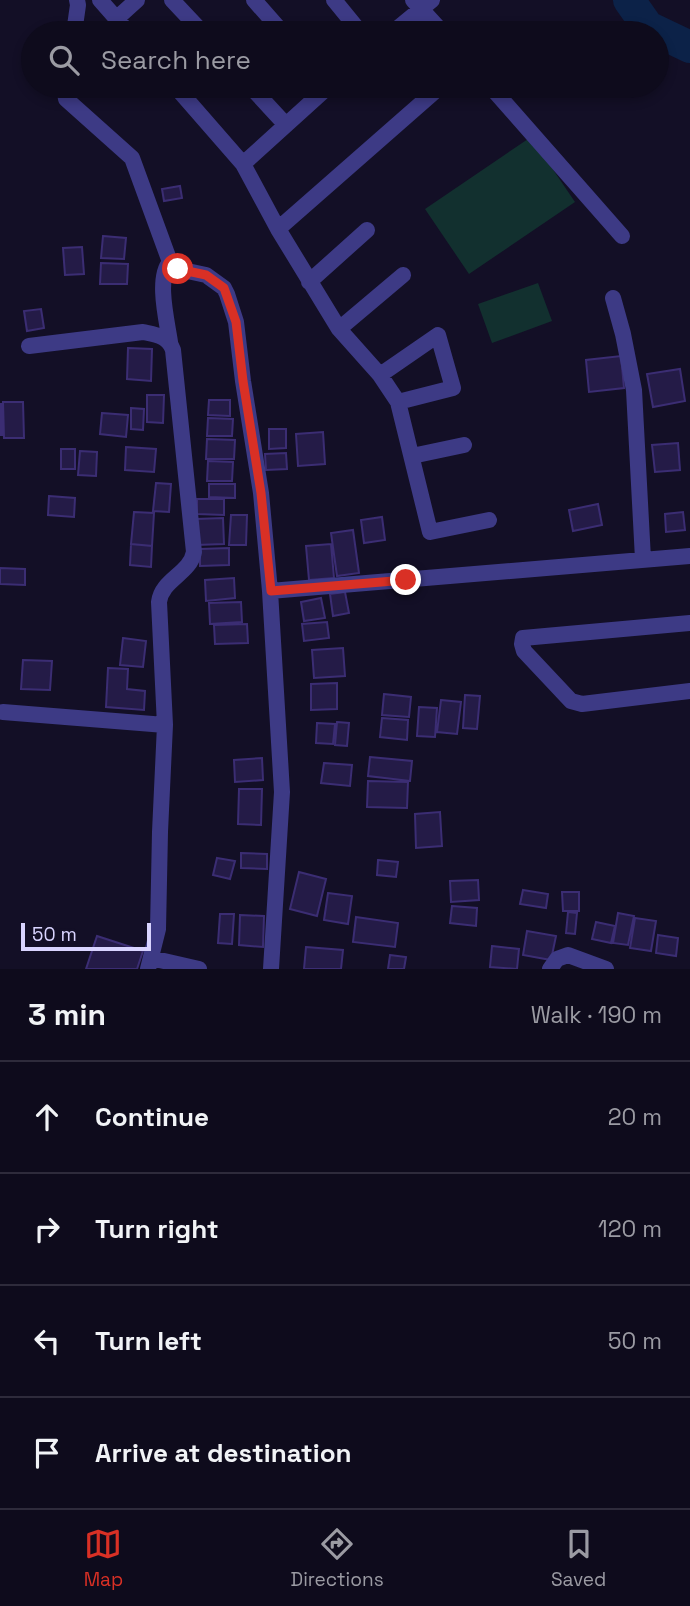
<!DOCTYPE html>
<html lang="en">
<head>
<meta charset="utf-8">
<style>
  body { margin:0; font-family:"Space Grotesk",sans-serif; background:#171425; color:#f1f3f6 }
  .scale { position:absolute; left:21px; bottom:18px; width:130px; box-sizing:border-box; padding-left:7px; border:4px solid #d9d4ff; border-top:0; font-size:19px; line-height:24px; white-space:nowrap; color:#d9d4ff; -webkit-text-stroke:5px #130f26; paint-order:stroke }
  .stop { position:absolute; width:21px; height:21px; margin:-16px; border:5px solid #d93025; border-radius:50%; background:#fff }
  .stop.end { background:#d93025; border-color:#fff; box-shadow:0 2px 7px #0008 }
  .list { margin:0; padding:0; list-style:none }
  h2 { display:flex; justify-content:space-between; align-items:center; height:91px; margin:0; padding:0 28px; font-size:30px }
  h2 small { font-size:23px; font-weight:400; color:#9b9ba3 }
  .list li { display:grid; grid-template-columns:46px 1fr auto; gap:21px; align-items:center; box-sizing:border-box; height:112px; padding:0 28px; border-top:2px solid #2e2b3b }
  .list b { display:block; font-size:26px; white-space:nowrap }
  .list em { font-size:23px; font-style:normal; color:#9b9ba3 }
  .icon { flex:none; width:38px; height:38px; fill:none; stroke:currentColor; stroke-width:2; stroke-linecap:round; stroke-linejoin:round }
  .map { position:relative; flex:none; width:690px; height:969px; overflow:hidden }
  .search { position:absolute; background:#0e0b1c; box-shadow:0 4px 10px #0003; left:21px; right:21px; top:21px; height:77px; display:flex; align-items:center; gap:18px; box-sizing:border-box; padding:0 24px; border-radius:38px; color:#9b9ba3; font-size:26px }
  .sheet { height:539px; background:#0e0b1c }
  nav { display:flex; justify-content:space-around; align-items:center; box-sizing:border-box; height:98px; border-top:2px solid #2e2b3b; background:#0e0b1c; font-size:19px; color:#9b9ba3 }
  nav a { display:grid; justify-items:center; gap:4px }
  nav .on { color:#d93025 }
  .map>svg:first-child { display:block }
</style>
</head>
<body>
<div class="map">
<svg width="690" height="969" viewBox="0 0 690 969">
  <rect width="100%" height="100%" fill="#130f26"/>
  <!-- green -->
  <path fill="#12302f" d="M531 137 575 202 469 274 425 209Z
    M538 283 552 321 492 343 478 304Z"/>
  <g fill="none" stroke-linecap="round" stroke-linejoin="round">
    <!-- river -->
    <path stroke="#0c2248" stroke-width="32" d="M629 0 648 27 690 47"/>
  </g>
  <!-- building -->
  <path fill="#241b47" stroke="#3b2d73" stroke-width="2" d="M180 186 182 198 164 201 162 189Z
    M103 236 126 238 124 259 101 258Z
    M82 247 84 274 65 275 63 248Z
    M101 263 128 264 127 284H100Z
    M41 309 44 328 27 331 24 311Z
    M128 348 152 349 151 381 127 379Z
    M621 356 624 388 589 392 586 360Z
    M680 369 685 401 653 407 647 374Z
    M147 395H164L163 423 147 422Z
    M209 400H230V416L208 415Z
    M3 402H23L24 438H4Z
    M0 404H2V435H0Z
    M131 408 144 409 143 430 131 429Z
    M102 413 128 415 126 437 100 434Z
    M208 418 233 419 232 436H207Z
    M269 429H286V448L269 449Z
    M323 432 325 464 298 466 296 434Z
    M207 439 235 440 234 459H206Z
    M678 443 680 470 655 472 652 445Z
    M126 447 156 449 154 472 125 470Z
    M61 449H75V469H61Z
    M80 451 97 452 96 476 78 475Z
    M286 453 287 469 266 470 265 454Z
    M208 461 233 462 232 481H207Z
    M156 483 171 484 169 512 153 511Z
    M209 484H235V498L209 497Z
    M49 496 75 498 74 517 48 515Z
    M197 499H224V515L197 514Z
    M598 504 602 525 573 531 569 510Z
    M134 512 154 513 152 546 131 544Z
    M683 512 685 530 666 532 665 514Z
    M231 515H247L246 545H229Z
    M382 517 385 540 364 543 361 520Z
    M223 518 224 544 196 545V519Z
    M353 530 359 573 337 576 331 533Z
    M131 544 152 546 151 567 130 565Z
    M331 544 334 578 309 580 306 546Z
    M229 548V565L200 566V549Z
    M0 568 25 569V585L0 584Z
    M234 578 235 598 206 601 205 580Z
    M345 592 349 613 333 616 330 594Z
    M321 598 325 618 304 621 301 602Z
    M241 602 242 622 210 624 209 603Z
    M327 622 329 638 304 641 302 624Z
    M247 624 248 643 215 644 214 625Z
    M123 638 146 641 143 667 120 665Z
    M343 648 345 676 314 678 312 650Z
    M23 660 52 661 50 690 21 689Z
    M108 668 128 669 127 689 145 691 144 710 106 707Z
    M337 683V709L311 710V684Z
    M384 694 411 697 409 717 382 715Z
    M465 695 480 696 477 729 463 728Z
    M441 700 461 702 457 734 437 732Z
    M419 707 437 708 435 737 417 736Z
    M382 718 408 720 407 740 380 737Z
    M337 722 349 723 347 746 335 745Z
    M317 723 335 724 333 744 316 743Z
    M370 757 412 761 410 781 368 776Z
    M262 758 263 780 235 782 234 760Z
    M324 763 352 765 350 786 321 783Z
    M368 781 408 782 407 808 367 807Z
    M239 789H262L261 825 238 824Z
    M440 812 442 846 416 848 415 814Z
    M241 853 267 854V869L241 868Z
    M217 858 235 861 230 879 213 875Z
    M378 860 398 862 396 877 377 875Z
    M299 872 326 879 317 916 290 909Z
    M478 880 479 900 451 902 450 881Z
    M523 890 548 894 546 908 520 904Z
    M562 892H579V911H563Z
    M328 893 352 896 348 924 324 920Z
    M452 906 477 908 476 926 450 923Z
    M568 912 577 913 575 934 566 933Z
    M618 913 634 916 628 945 613 943Z
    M220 914H234L232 944 218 943Z
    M240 915 264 916 263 947 239 945Z
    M356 917 398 923 395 947 353 942Z
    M635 918 656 921 651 951 630 948Z
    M596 922 615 926 611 943 592 939Z
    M527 931 556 936 551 960 523 955Z
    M658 935 678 938 676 956 656 953Z
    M97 936 143 951 137 969H86Z
    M492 946 519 949 517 969 490 967Z
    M306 947 343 950 341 969H304Z
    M390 955 406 957 404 969H388Z"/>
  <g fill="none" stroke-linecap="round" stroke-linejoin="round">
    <!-- minor -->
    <path stroke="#3d3a85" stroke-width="16" d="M100 0 129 33
      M172 0 203 33
      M254 0 283 33
      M334 0 361 33
      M413 0 443 33
      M116 19 137 0
      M74 33 78 5 77 0
      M392 33 432 0
      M64 86 66 99 132 158 170 262 178 269 206 275 224 288 227 294 236 322 243 381 261 493 270 591 282 792 271 969
      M175 86 243 164 278 229 339 329 380 375 398 402 430 532 489 520
      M250 86 285 124
      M490 86 622 236
      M243 164 329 86
      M278 229 441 86
      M309 282 367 230
      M613 298 623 334 634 390 643 559
      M339 329 403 275
      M170 342C167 321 156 278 170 262
      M29 346 143 332C157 335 168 336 173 350L194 552C190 574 162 579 159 602L165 725 160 832 158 929 148 969
      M380 375 438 335 453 388 398 402
      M412 456 464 445
      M270 591 690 556
      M690 623 523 638 522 644 524 651 571 701 582 704 690 691
      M3 712 165 725
      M151 958 199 969
      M550 969 557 959 568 955 606 969"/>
  </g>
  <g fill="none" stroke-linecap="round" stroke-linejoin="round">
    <!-- route -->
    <path stroke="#d93025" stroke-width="9" d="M178 269 206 275 224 288 236 322 243 381 261 493 271 591 406 580"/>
  </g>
</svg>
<div class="scale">50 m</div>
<div class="stop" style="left:178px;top:269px"></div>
<div class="stop end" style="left:406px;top:580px"></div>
<div class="search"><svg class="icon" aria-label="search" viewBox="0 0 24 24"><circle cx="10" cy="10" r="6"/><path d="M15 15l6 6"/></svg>Search here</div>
</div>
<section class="sheet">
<h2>3 min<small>Walk · 190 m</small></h2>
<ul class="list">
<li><svg class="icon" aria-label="ahead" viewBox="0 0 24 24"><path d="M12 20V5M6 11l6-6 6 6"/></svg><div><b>Continue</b></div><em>20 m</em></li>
<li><svg class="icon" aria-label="right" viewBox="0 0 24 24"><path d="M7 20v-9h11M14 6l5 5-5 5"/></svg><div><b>Turn right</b></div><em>120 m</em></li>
<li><svg class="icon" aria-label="left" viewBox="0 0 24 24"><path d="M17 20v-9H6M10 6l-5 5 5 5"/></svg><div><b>Turn left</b></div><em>50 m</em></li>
<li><svg class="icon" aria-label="arrive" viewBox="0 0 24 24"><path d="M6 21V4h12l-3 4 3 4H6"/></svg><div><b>Arrive at destination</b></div></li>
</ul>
</section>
<nav>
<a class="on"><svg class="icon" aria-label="map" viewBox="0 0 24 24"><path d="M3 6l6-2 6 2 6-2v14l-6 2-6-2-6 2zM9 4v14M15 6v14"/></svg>Map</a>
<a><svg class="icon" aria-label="directions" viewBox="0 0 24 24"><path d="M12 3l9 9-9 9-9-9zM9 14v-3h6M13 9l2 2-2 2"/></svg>Directions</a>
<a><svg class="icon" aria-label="saved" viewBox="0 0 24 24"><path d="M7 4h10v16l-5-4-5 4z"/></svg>Saved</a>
</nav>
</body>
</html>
